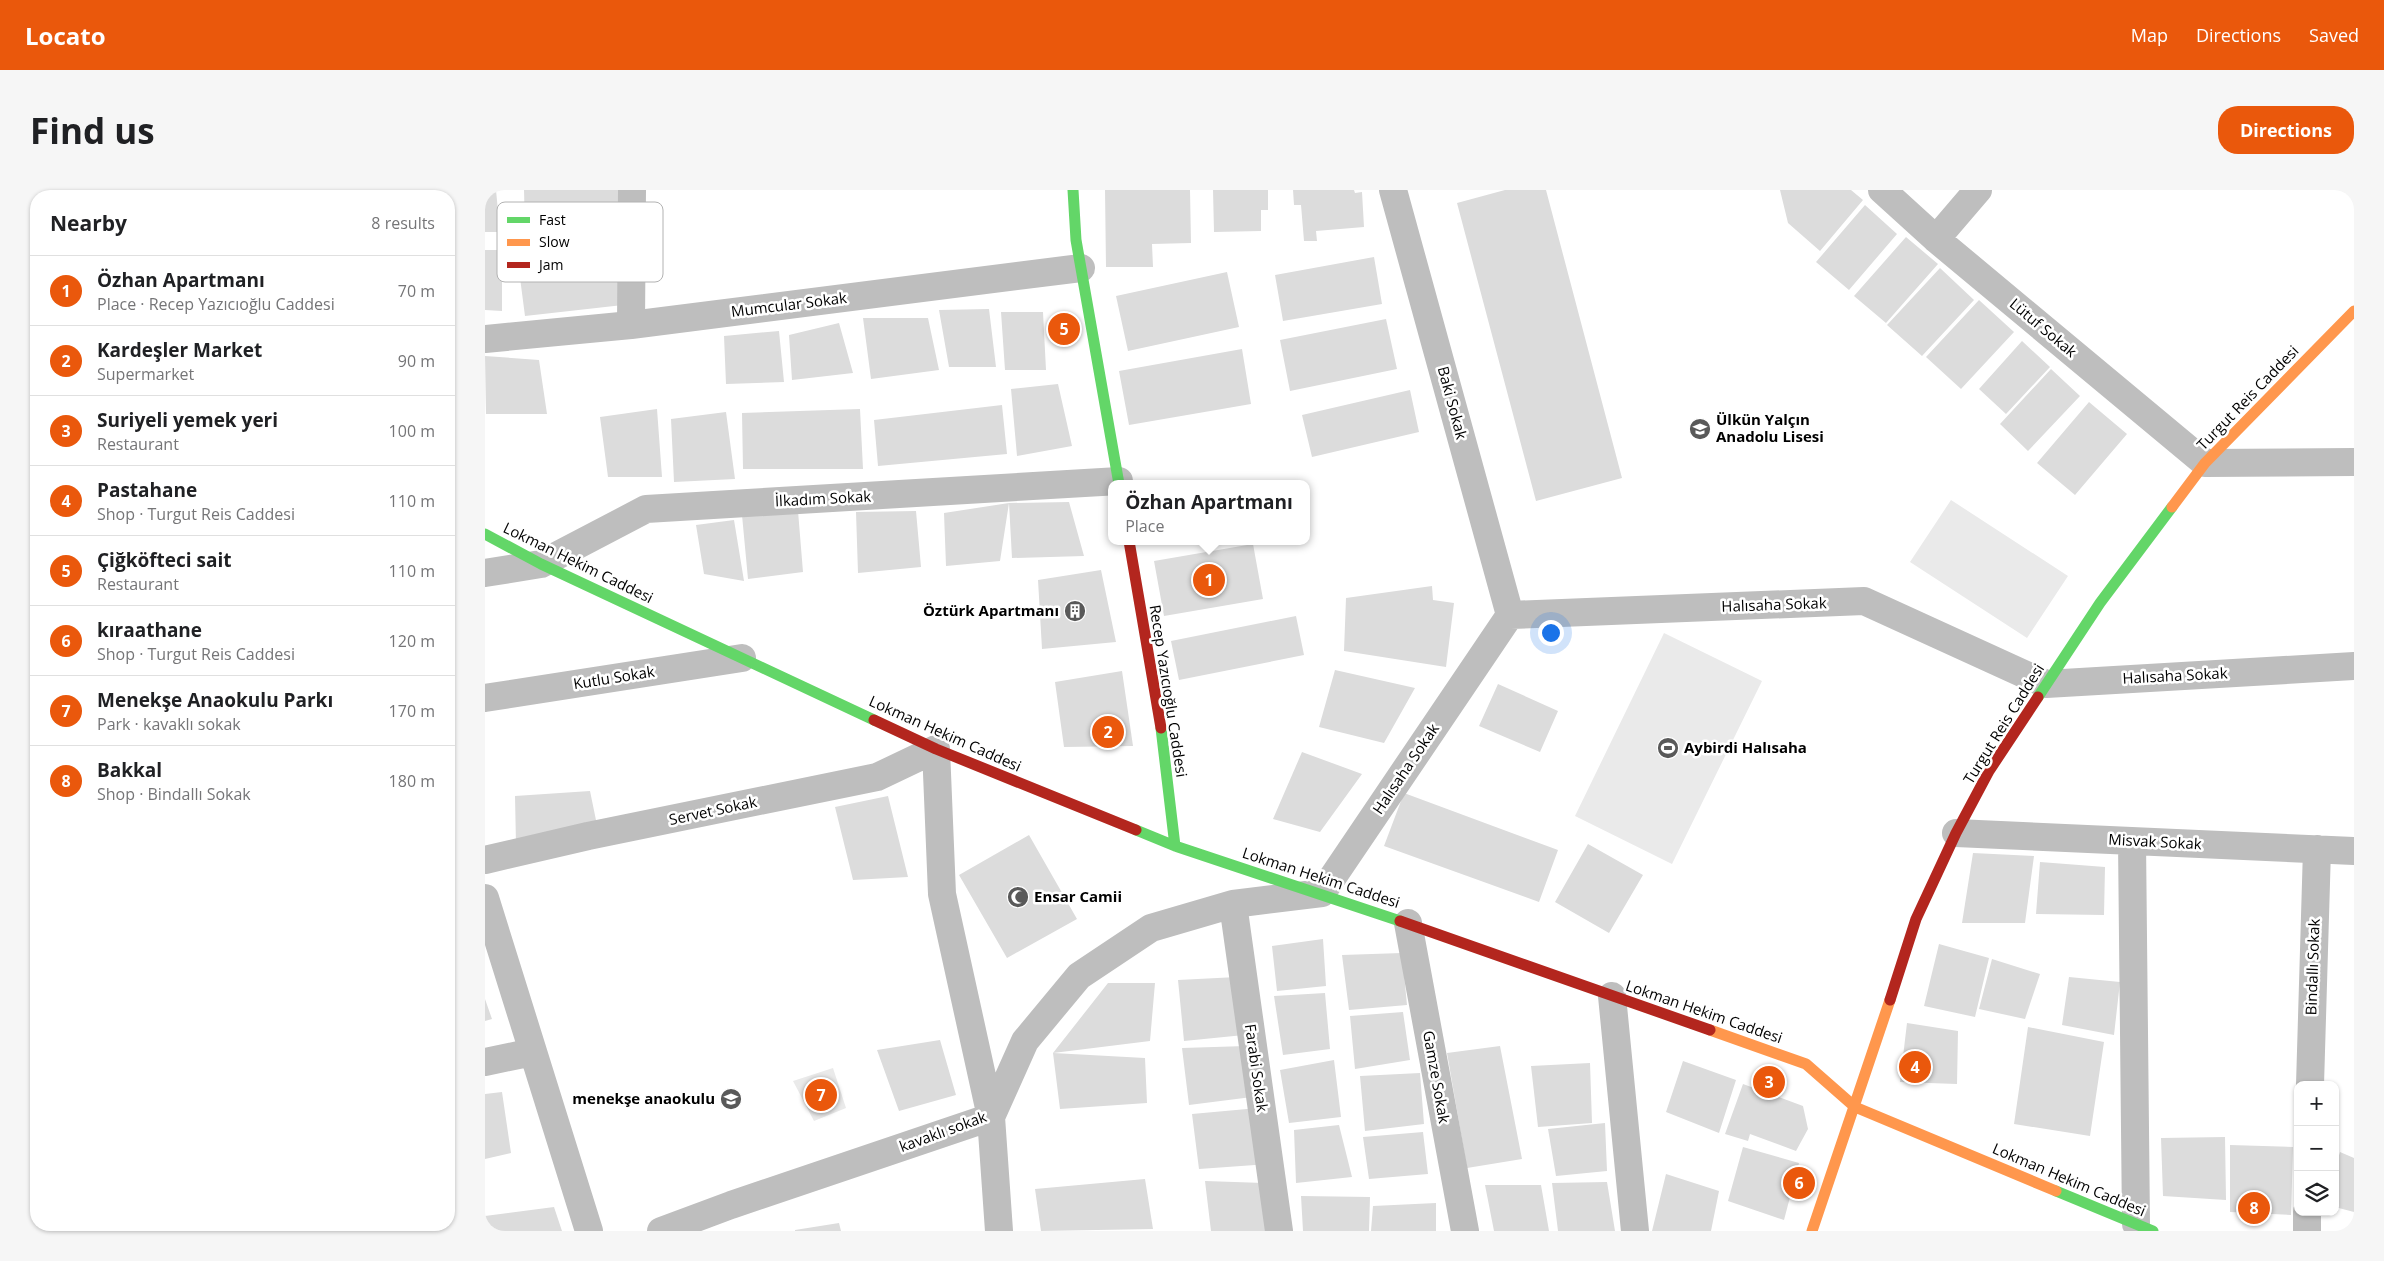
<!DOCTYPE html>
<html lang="en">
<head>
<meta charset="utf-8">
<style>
  body { margin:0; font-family:"Open Sans",sans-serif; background:#f6f6f6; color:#202124 }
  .controls { position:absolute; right:15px; bottom:15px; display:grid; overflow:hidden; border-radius:10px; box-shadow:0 1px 4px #0004 }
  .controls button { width:45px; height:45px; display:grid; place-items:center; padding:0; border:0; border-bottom:1px solid #e0e0e0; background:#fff; color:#202124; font:25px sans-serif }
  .you { position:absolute; left:1065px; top:442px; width:18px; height:18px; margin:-12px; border:4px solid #fff; border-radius:50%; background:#1a73e8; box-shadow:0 0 0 8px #1a73e833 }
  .badge { display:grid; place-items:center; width:32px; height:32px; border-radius:50%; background:#ea580c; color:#fff; font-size:16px; font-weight:700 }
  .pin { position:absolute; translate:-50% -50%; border:2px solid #fff; box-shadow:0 1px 5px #0006 }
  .popup { position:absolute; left:623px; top:290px; width:202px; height:65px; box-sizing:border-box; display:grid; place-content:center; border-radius:10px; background:#fff; filter:drop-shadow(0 1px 4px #0005); font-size:16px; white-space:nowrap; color:#757577 }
  .popup b { font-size:19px; color:#202124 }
  .popup::after { content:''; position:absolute; left:50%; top:100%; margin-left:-10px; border:10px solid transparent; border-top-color:#fff }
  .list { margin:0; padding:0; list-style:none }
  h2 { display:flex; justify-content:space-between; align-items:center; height:65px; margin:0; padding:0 20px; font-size:21px }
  h2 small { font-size:16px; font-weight:400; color:#757577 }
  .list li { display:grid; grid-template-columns:32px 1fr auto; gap:15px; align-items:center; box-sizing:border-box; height:70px; padding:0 20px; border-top:1px solid #e0e0e0 }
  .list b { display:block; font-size:19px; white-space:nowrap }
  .list p { margin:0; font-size:16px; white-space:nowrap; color:#757577 }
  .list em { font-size:16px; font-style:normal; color:#757577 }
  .icon { flex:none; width:28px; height:28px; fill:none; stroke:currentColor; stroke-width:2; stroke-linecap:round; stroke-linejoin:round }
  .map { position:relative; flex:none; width:1869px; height:1041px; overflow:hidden; border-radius:20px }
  header { display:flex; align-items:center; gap:30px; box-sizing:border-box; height:70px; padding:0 25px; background:#ea580c; color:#fff }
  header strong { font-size:24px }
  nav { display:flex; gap:28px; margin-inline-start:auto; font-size:18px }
  .intro { display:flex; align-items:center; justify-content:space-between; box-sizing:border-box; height:120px; padding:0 30px }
  h1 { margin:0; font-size:35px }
  .button { padding:12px 22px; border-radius:20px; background:#ea580c; color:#fff; font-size:18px; font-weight:700 }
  main { display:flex; gap:30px; padding:0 30px }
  aside { flex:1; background:#fff; border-radius:20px; box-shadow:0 1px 4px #0004 }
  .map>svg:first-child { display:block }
</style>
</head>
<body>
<header>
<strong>Locato</strong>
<nav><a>Map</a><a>Directions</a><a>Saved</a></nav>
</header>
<div class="intro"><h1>Find us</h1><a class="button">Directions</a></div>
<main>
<aside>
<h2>Nearby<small>8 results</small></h2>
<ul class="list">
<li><span class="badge">1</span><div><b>Özhan Apartmanı</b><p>Place · Recep Yazıcıoğlu Caddesi</p></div><em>70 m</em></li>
<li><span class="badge">2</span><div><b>Kardeşler Market</b><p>Supermarket</p></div><em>90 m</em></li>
<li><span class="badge">3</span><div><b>Suriyeli yemek yeri</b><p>Restaurant</p></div><em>100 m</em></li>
<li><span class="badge">4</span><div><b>Pastahane</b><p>Shop · Turgut Reis Caddesi</p></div><em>110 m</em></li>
<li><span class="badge">5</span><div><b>Çiğköfteci sait</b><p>Restaurant</p></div><em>110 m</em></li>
<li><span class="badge">6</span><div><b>kıraathane</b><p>Shop · Turgut Reis Caddesi</p></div><em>120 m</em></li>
<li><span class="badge">7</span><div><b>Menekşe Anaokulu Parkı</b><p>Park · kavaklı sokak</p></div><em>170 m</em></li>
<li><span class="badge">8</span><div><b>Bakkal</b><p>Shop · Bindallı Sokak</p></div><em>180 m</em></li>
</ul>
</aside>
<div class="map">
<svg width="1869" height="1041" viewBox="0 0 1869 1041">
  <rect width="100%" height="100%" fill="#fff"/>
  <!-- green -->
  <path fill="#eaeaea" d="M1466 310 1583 386 1542 448 1425 372Z
    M1179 443 1277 491 1187 674 1090 626Z
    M348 878 361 918 329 931 308 891Z"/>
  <!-- building -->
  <path fill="#dcdcdc" d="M0 0H11L15 42H0Z
    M39 0H133L134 47 40 39Z
    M620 0H705L706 53 667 54 668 77H621Z
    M728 0H783V20H776V41L729 42Z
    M808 0H869L870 3 877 2 879 37 831 41 832 51H819L816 15H809Z
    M1020 0H1061L1137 288 1051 311 972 13Z
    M1295 0H1366L1378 10 1335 61 1303 33Z
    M1380 15 1412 44 1364 100 1331 72Z
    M1421 47 1453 74 1401 133 1369 106Z
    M31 57 129 68 138 115 40 126Z
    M0 60H17V121L0 120Z
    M889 67 897 114 798 131 790 85Z
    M1455 78 1489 110 1437 166 1402 135Z
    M742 82 754 137 643 161 631 106Z
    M1494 110 1529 142 1476 199 1441 167Z
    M504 119 511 177H464L454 120Z
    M516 122H558L561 180H520Z
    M378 128H443L454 180 386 189Z
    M901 129 912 179 805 201 795 150Z
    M354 133 368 183 307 190 304 145Z
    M294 141 299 192 241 194 239 146Z
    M1537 151 1565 177 1521 224 1494 199Z
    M757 159 766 214 644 235 634 181Z
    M0 166 54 170 62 224H1Z
    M1566 179 1595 206 1543 261 1515 234Z
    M573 194 587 256 532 266 526 199Z
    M925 200 934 242 827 267 817 225Z
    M1604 212 1642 244 1590 305 1552 273Z
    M517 215 522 264 393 276 389 230Z
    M172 219 177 287H123L115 227Z
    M375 219 378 279H258L257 223Z
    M241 222 250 289 189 292 186 229Z
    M584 312 599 366 527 368 524 313Z
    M524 313 515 371 461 376 459 323Z
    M313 321 318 382 263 389 257 325Z
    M431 321 436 377 373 383 371 322Z
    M249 330 259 391 219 384 211 335Z
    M768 354 778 409 679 426 669 371Z
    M616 380 631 452 557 459 553 390Z
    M947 396 948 410 969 413 961 477 859 461 861 408Z
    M811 426 819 465 694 490 686 451Z
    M850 480 930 498 899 553 834 537Z
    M637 481 648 556 579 557 570 492Z
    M1013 494 1073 521 1055 562 994 536Z
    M817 562 877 584 835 642 788 629Z
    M105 601 112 635 31 655 30 606Z
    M919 603 1073 660 1054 712 899 656Z
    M403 606 423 687 368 690 350 617Z
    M544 645 592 729 522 768 474 685Z
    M1103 654 1158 685 1124 743 1070 712Z
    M1488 663 1549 666 1540 733H1477Z
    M1555 672 1620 677 1619 725 1551 724Z
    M838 749 841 796 792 801 787 756Z
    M1454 754 1504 768 1490 827 1439 816Z
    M917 763 922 815 864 820 857 765Z
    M1507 769 1555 784 1540 829 1494 819Z
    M752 787 759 845 699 851 693 790Z
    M1584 787 1635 792 1629 845 1577 835Z
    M623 793H670L665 851 568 863Z
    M840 803 845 859 798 865 789 806Z
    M0 809 7 829 0 831Z
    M918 822 925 870 870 879 865 826Z
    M1422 833 1473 841 1472 894 1415 892Z
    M1543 837 1619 852 1605 946 1529 934Z
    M455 850 471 905 414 921 392 860Z
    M761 856 767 907 704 915 697 858Z
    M1015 856 1037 969 982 978 962 863Z
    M568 863 660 868 662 913 575 919Z
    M849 870 856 927 804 933 795 880Z
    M1198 871 1251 890 1234 943 1181 922Z
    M1105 873 1107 933 1053 937 1046 876Z
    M935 883 939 934 880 941 875 886Z
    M1258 894 1318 916 1323 939 1311 961 1265 944 1263 951 1240 944Z
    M17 902 26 963 0 969V904Z
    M773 918 784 974 714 979 707 924Z
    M1120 933 1122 981 1071 986 1063 939Z
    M854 935 867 987 811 993 809 940Z
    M938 942 943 984 884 989 878 947Z
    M1740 947 1741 1010 1678 1006 1676 948Z
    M1745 955 1808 957 1806 1025 1745 1022Z
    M1258 957 1314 973 1299 1030 1243 1011Z
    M1855 962 1869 968V1022L1850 1017V979Z
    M1181 984 1234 1001 1226 1041H1167Z
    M660 989 668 1039 556 1041 550 999Z
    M720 991 779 993 780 1041H726Z
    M1122 992 1130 1041H1073L1067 993Z
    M1000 995H1056L1064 1041H1009Z
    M816 1006 885 1007 884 1041H818Z
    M951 1013V1041H886L888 1016Z
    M69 1017 77 1041H0V1026Z
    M354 1033 356 1041H310V1040Z"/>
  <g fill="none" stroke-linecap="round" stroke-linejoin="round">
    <!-- street -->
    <path stroke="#bebebe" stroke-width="28" d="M147 0 146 135 596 78
      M908 0 1025 425
      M1397 0 1451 49 1720 273 1869 272
      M1451 49 1493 0
      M0 149 146 135
      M0 383 56 374 161 319 634 291
      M0 508 257 468
      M1471 643 1869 661
      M1647 651 1651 1034
      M0 670 103 646 392 587 451 559 457 704 506 927 514 1041
      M0 708 104 1041
      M748 714 794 1041
      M923 733 980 1041
      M1127 806 1150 1041
      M0 872 48 862
      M1825 895 1832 659
      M176 1041 246 1015 506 927 540 851 594 786 666 738 748 714 837 703 1025 425 1379 411 1561 494 1869 476
      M1822 1041V1022"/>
    <!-- fast -->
    <path stroke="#63d668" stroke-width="11" d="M588 0 591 50 634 294
      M0 344 56 374 389 530
      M1553 507 1615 413 1687 317
      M676 538 690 656
      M651 640 690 656 915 731
      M1571 1001 1668 1041"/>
    <!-- slow -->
    <path stroke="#ff974d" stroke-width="11" d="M1687 317 1720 273 1869 121
      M1225 840 1321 874 1370 917 1571 1001
      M1327 1041 1405 810"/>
    <!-- jam -->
    <path stroke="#b3261e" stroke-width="11" d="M644 351 676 538
      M389 530 451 559 651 640
      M915 731 1225 840
      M1405 810 1431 729 1471 643 1504 581 1553 507"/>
  </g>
  <!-- icons -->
  <defs>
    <g id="school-disc" transform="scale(1.125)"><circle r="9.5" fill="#595959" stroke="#fff"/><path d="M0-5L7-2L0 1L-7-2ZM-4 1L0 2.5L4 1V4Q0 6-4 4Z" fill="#fff"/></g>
    <g id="building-disc" transform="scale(1.125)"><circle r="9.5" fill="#595959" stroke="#fff"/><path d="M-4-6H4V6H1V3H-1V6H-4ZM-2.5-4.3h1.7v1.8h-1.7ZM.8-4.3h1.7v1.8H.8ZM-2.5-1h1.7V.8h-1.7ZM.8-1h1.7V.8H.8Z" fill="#fff"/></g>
    <g id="stadium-disc" transform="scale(1.125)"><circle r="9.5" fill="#595959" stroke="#fff"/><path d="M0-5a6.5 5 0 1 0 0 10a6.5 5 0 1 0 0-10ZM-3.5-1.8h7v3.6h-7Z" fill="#fff"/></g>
    <g id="mosque-disc" transform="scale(1.125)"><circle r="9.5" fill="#595959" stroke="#fff"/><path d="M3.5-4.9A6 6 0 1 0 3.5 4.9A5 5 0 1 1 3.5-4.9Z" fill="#fff"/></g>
  </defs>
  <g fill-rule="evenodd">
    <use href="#school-disc" x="1215" y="239"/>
    <use href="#building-disc" x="590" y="421"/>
    <use href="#stadium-disc" x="1183" y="558"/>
    <use href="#mosque-disc" x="533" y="707"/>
    <use href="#school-disc" x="246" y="909"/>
  </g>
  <g text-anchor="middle" stroke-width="5" stroke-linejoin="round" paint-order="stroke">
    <!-- street labels -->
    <g font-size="15" fill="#000" stroke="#fff">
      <text transform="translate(304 115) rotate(-7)" y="5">Mumcular Sokak</text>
      <text transform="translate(1558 138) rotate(40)" y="5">Lütuf Sokak</text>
      <text transform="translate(1763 208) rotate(-46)" y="5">Turgut Reis Caddesi</text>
      <text transform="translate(967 213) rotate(75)" y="5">Baki Sokak</text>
      <text transform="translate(338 309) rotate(-3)" y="5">İlkadım Sokak</text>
      <text transform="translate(93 373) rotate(26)" y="5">Lokman Hekim Caddesi</text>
      <text transform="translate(1289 415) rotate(-2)" y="5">Halısaha Sokak</text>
      <text transform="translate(1690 486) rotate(-3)" y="5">Halısaha Sokak</text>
      <text transform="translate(129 488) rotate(-9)" y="5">Kutlu Sokak</text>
      <text transform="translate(683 501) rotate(81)" y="5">Recep Yazıcıoğlu Caddesi</text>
      <text transform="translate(1519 534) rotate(-58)" y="5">Turgut Reis Caddesi</text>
      <text transform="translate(460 544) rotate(24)" y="5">Lokman Hekim Caddesi</text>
      <text transform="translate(921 579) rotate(-56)" y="5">Halısaha Sokak</text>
      <text transform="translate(228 621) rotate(-12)" y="5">Servet Sokak</text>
      <text transform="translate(1670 652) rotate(3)" y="5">Misvak Sokak</text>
      <text transform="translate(836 688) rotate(18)" y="5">Lokman Hekim Caddesi</text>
      <text transform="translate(1828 777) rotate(-88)" y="5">Bindallı Sokak</text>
      <text transform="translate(1219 822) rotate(19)" y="5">Lokman Hekim Caddesi</text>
      <text transform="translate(771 878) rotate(82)" y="5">Farabi Sokak</text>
      <text transform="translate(951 887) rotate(80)" y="5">Gamze Sokak</text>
      <text transform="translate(458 942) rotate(-20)" y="5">kavaklı sokak</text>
      <text transform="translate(1584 990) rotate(23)" y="5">Lokman Hekim Caddesi</text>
    </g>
    <!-- poi labels -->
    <g font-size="15" font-weight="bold" fill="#000" stroke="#fff" text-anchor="start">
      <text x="1231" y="235">Ülkün Yalçın<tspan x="1231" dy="17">Anadolu Lisesi</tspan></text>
      <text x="574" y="426" text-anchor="end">Öztürk Apartmanı</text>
      <text x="1199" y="563">Aybirdi Halısaha</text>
      <text x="549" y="712">Ensar Camii</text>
      <text x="230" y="914" text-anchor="end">menekşe anaokulu</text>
    </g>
  </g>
  <!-- legend -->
  <rect x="12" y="12" width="166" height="80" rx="8" fill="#fff" stroke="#b2b2b2" stroke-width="1"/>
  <rect x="22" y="27" width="23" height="6" fill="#63d668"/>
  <rect x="22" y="49" width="23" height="7" fill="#ff974d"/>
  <rect x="22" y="72" width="23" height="6" fill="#b3261e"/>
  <g font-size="14" fill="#000">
    <text x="54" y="35">Fast</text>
    <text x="54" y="57">Slow</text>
    <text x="54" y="80">Jam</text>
  </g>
</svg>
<div class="controls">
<button>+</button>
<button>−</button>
<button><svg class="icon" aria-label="layers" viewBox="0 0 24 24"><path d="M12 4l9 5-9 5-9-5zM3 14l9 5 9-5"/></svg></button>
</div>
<div class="you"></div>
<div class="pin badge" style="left:724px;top:390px">1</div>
<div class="popup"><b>Özhan Apartmanı</b>Place</div>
<div class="pin badge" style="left:623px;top:542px">2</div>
<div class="pin badge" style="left:1284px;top:892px">3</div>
<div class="pin badge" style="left:1430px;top:877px">4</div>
<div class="pin badge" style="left:579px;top:139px">5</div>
<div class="pin badge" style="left:1314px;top:993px">6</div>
<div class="pin badge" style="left:336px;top:905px">7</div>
<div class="pin badge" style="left:1769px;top:1018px">8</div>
</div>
</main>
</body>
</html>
